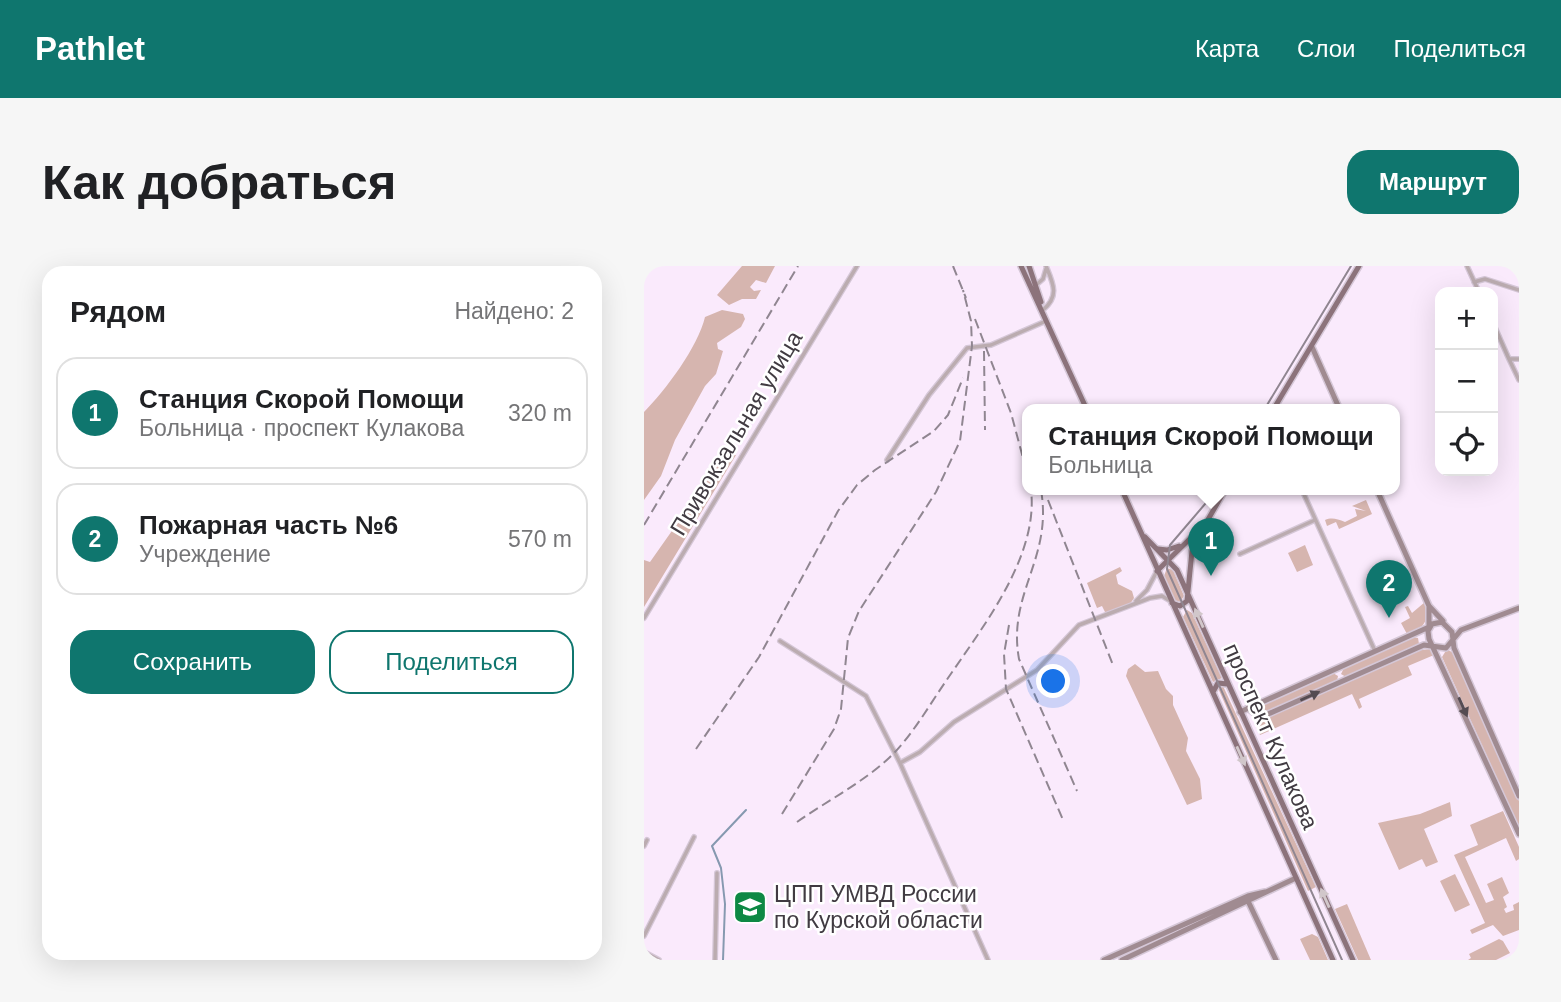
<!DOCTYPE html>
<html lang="ru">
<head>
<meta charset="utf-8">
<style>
  body { margin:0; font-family:Helvetica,sans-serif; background:#f6f6f6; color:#202124 }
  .controls { position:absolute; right:21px; top:21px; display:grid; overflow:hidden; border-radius:14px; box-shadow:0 7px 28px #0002 }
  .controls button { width:63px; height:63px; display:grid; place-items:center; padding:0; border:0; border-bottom:2px solid #e0e0e0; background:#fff; color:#202124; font:35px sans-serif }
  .you { position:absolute; left:410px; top:416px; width:24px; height:24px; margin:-18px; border:5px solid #fff; border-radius:50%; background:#1a73e8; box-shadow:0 0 0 10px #1a73e833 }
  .badge { display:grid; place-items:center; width:46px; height:46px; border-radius:50%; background:#0f766e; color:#fff; font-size:23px; font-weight:700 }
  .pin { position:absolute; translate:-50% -58px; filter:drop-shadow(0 2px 4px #0008) }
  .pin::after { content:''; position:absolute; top:37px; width:24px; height:21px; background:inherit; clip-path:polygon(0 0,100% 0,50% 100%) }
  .popup { position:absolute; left:378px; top:138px; width:378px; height:91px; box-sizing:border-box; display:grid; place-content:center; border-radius:14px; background:#fff; filter:drop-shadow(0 2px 5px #0005); font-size:23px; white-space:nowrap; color:#757577 }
  .popup b { font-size:26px; color:#202124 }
  .popup::after { content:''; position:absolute; left:50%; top:100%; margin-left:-14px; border:14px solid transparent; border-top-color:#fff }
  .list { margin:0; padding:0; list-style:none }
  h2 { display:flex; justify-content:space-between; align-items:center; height:91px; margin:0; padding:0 28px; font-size:30px }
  h2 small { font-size:23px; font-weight:400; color:#757577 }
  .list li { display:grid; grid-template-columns:46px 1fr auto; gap:21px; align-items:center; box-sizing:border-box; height:112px; margin:0 14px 14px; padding:0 14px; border:2px solid #e0e0e0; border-radius:21px }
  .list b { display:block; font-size:26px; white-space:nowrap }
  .list p { margin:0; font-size:23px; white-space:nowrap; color:#757577 }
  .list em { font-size:23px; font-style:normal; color:#757577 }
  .actions { display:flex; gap:14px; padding:21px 28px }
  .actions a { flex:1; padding:16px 0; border:2px solid #0f766e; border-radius:21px; text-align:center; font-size:24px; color:#0f766e }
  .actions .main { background:#0f766e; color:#fff }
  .icon { flex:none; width:38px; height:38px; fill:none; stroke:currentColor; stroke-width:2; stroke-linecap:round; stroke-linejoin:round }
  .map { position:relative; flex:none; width:875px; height:694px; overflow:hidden; border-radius:21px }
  header { display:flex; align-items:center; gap:42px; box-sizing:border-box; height:98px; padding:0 35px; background:#0f766e; color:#fff }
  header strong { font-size:33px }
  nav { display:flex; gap:38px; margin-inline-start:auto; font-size:24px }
  .intro { display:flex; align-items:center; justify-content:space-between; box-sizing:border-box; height:168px; padding:0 42px }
  h1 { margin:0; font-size:49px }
  .button { padding:18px 32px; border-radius:21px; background:#0f766e; color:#fff; font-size:24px; font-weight:700 }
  main { display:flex; gap:42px; padding:0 42px }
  aside { flex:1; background:#fff; border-radius:21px; box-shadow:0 7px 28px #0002 }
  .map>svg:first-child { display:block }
</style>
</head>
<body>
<header>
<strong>Pathlet</strong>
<nav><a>Карта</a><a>Слои</a><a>Поделиться</a></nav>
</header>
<div class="intro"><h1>Как добраться</h1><a class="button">Маршрут</a></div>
<main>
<aside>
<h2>Рядом<small>Найдено: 2</small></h2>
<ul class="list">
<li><span class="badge">1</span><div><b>Станция Скорой Помощи</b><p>Больница · проспект Кулакова</p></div><em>320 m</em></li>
<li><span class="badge">2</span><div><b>Пожарная часть №6</b><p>Учреждение</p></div><em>570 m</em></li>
</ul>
<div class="actions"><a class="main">Сохранить</a><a>Поделиться</a></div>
</aside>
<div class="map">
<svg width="875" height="694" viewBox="0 0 875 694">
  <rect width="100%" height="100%" fill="#faeafc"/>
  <!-- green -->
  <path fill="#d6b5af" d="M98 0H131L122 17 112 14 106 21 110 25 117 24 112 33H98L85 39 73 29Z
    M78 44 99 48 101 53 97 61 73 77 74 83 79 85 72 108 61 120 31 174 17 210 0 234V146C21 125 54 81 61 51Z
    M82 188 92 189 0 341V294L6 296Z
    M722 234 728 248 695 263 692 256 683 260 681 254C688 251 693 253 701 256L713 250 711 243 722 245 708 240Z
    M661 279 669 299 653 306 644 287Z
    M476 301 478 305 472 309 474 318 488 325 490 332 486 338 462 348 458 340 453 342 443 317Z
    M523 302 529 304 540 330 536 336 530 334 520 310Z
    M781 336C787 352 780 364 763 368L757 357 766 352 761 341 764 340 768 347Z
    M543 344 548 347 578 412 569 416 539 351Z
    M769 371 774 372 775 378 702 411 697 408 700 402Z
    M786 383 790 389 764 400 768 409 715 433 718 441 715 443 708 428 616 469 611 457 777 384Z
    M803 383 809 387 875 535V561L798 391Z
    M491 398 501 406 514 405 522 423 529 430V439L544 472 542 485 556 513 558 533 543 539 482 410 484 403Z
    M689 407 694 410 693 415 621 448 615 445 616 440Z
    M579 420 672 621 664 625 574 422Z
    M806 536 808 550 780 563 794 596 782 601 778 593 755 604 734 557 776 548Z
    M859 545 875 581V593L872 595 862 572 821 591 842 637 850 634 843 618 858 611 865 627 859 631 863 641 860 643 862 647 870 644 869 639 875 636V664L859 670 849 659 828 668 826 664 841 657 810 589 834 579 826 559Z
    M811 608 826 639 811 646 796 615Z
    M703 638 727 694H714L691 643Z
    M668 668 674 671 684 694H666L656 673Z
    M855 673 859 675 866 687 852 694H824L827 692 825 688Z"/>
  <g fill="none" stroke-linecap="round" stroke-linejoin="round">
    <!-- stream -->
    <path stroke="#8699b0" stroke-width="2" d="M79 694 81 638 77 602 68 580 102 544"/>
    <!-- street casing -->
    <g stroke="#d5c7d7" stroke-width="6">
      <path id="street" d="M823 0 835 26
        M830 16 841 13 875 24
        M392 19 399 13 402 3
        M399 44C416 30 409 17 402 0
        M849 57 865 93H875
        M865 93 875 114
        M243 194 285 129 323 82 347 79 402 55
        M658 224 731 385
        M596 288 671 254
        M492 335 503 324 513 305
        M0 352 213 0
        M136 375 222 430 256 497 344 694
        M256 497 276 486 310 456 393 404 435 359 506 332 518 330 528 336
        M0 580 3 574
        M0 670 50 571
        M0 686 15 694
        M71 694 73 607"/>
    </g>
    <!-- secondary casing -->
    <g stroke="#d5c7d7" stroke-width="8">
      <path id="secondary" d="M668 81 696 144
        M733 224 785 340 799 355
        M604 442 613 449H622L780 379 802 382 817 364 875 342
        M596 446 785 361V340
        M875 530 810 382 808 366 798 356 788 358 784 365 785 373 875 568
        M604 635 632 694
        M460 694 604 630 621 626
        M478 694 652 612"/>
    </g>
    <!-- primary casing -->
    <g stroke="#d5c7d7" stroke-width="8">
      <path id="primary" d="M377 0 443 144
        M385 0 397 36
        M629 144 715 0
        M478 224 689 694
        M501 271 533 304 709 694
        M514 283 523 284 535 280
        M513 305 562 257 581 224
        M528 337 536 340 543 335 548 285 560 261
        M569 426 574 417 583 418"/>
    </g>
    <!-- street -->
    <use href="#street" stroke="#bbacb0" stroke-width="3.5"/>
    <!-- secondary -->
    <use href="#secondary" stroke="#a08b91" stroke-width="5"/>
    <!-- primary -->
    <use href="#primary" stroke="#8c737b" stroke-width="5"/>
    <!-- tram -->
    <path stroke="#908691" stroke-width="2" d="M620 144 707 0
      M573 224 526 279 523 303 698 694"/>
    <!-- rail -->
    <path stroke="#908691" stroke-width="2" stroke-dasharray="10 5" stroke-linecap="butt" d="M309 0 322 32
      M331 53 367 147 383 207
      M340 85 341 164
      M397 224C409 293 363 327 375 393L433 525
      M404 234 469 399
      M0 259 154 0
      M365 359 360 388 362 423 420 556
      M52 483 115 391 194 245 213 219 231 204 290 165 304 149 319 112
      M138 548 190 463 197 443 204 372 215 345 292 226 316 175 328 80 327 55 319 24
      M153 556C183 535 218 517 245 492 268 470 284 441 302 415 337 363 395 291 387 224"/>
  </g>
  <!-- one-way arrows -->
  <defs><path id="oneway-solid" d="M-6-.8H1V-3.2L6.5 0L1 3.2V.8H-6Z" transform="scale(1.75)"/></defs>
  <g fill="#d1c7ca">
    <use href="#oneway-solid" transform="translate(555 352) rotate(-114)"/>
    <use href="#oneway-solid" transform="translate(597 490) rotate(66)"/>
    <use href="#oneway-solid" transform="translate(681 632) rotate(-114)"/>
  </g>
  <g fill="#544b52">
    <use href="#oneway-solid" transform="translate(666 430) rotate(-24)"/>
    <use href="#oneway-solid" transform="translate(819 441) rotate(66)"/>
  </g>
  <!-- icons -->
  <defs>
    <g id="university-square" transform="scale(1.75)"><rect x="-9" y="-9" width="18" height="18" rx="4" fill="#0d8944" stroke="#fff"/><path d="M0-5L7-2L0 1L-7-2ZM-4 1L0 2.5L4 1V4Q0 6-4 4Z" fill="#fff"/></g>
  </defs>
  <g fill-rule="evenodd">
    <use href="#university-square" x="106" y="641"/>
  </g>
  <g text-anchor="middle" stroke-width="5" stroke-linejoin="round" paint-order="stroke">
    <!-- street labels -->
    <g font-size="23" fill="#413b42" stroke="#fff">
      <text transform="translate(92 167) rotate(-59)" y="8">Привокзальная улица</text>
      <text transform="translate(627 470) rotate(66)" y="8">проспект Кулакова</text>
    </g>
    <!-- poi labels -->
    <g font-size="23" fill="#413b42" stroke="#fff" text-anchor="start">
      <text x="130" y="636">ЦПП УМВД России<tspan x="130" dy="26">по Курской области</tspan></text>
    </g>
  </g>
</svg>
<div class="controls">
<button>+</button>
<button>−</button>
<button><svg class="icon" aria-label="locate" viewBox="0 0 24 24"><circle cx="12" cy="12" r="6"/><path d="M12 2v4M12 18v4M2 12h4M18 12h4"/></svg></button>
</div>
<div class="you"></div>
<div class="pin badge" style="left:567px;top:310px">1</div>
<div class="popup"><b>Станция Скорой Помощи</b>Больница</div>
<div class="pin badge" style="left:745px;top:352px">2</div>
</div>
</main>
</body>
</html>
